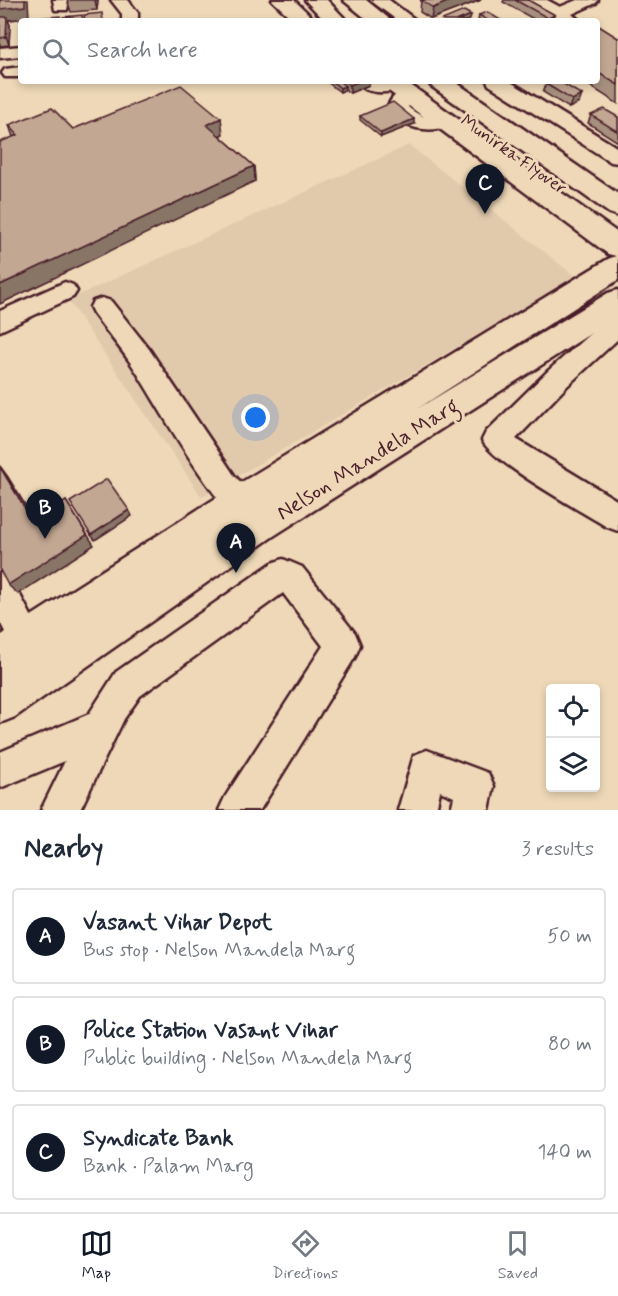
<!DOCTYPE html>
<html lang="en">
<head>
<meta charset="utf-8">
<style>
  body { margin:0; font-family:Mynerve,sans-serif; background:#f6f6f7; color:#1f2937 }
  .controls { position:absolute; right:18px; bottom:18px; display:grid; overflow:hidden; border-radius:6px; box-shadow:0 3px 9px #0003 }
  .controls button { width:54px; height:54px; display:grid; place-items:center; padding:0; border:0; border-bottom:2px solid #e0e1e3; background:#fff; color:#1f2937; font:30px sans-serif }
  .you { position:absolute; left:256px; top:418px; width:21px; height:21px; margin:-15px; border:4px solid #fff; border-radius:50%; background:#1a73e8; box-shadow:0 0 0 9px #1a73e833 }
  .badge { display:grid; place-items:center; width:39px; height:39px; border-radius:50%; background:#111827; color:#fff; font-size:20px; font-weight:700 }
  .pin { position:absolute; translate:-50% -50px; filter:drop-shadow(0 2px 3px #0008) }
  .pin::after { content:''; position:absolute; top:32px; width:21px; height:18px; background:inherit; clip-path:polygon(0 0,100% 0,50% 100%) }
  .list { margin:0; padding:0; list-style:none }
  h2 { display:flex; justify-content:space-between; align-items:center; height:78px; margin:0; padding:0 24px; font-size:26px }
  h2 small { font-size:20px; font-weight:400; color:#747a83 }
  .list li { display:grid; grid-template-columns:39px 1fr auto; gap:18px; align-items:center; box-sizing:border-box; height:96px; margin:0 12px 12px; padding:0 12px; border:2px solid #e0e1e3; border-radius:6px }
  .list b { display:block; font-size:22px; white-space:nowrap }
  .list p { margin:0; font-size:20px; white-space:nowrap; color:#747a83 }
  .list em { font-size:20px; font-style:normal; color:#747a83 }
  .icon { flex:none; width:33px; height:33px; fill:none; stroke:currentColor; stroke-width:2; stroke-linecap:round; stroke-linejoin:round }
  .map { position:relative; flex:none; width:618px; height:810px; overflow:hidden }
  .search { position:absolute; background:#fff; box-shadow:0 3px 9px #0003; left:18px; right:18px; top:18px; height:66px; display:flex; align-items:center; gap:15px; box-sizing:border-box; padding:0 21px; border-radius:6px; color:#747a83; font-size:22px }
  .sheet { height:402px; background:#fff }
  nav { display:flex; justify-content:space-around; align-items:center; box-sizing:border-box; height:84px; border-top:2px solid #e0e1e3; background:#fff; font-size:16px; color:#747a83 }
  nav a { display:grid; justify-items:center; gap:3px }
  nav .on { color:#111827 }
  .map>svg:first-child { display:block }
</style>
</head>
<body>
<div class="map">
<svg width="618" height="810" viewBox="0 0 618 810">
  <rect width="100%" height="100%" fill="#eed8b7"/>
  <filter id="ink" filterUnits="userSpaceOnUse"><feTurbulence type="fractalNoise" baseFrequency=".0167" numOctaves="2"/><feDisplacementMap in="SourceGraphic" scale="12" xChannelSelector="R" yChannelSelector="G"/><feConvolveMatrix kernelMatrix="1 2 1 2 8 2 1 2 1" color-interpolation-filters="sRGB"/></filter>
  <g filter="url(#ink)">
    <!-- built -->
    <path fill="#e1c9ac" d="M409 145 576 277 202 497 68 300Z"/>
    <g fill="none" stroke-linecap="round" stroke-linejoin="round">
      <!-- minor casing -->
      <g stroke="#4a1f2b" stroke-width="5">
        <path id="minor" d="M53 0H69L67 10H55Z
          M111 0H128L138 13V21H122V14Z
          M370 0H389L417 21H398Z
          M527 0H547L560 7 577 0H598L596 3 572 14 580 21H560Z
          M21 46V56L0 58V48Z
          M21 67V77H5L2 73 5 69Z
          M356 81H402L405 85 403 89C386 93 367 96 356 81Z
          M487 81H509L618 148V163L611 162 489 85Z
          M408 89 415 91 417 95 408 107C430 125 430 113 451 118L454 122 451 126C428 133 403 130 388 109 389 98 398 92 408 89Z
          M65 282 73 285 77 291 73 297 0 331V311Z
          M102 298 111 301 149 349 234 475 264 508 268 518 264 528 253 532C220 519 155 400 132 365 120 347 106 331 93 313L90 307 93 301Z
          M618 315V339L567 386 516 439 618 501V531L607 527C581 511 493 463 482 440L486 432 549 370 609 317Z
          M283 559 302 567 355 633 360 645 355 657 260 810H219L225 797 323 646 283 593 140 696 124 719 80 810H41L65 761 0 788V752L89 714 116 672 272 563Z
          M0 573 11 578 45 642 40 654 28 659 16 654 0 622Z
          M427 750 488 773 494 786 489 810H451L454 797 440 791 436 810H398L414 755Z"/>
      </g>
      <!-- major casing -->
      <g stroke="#4a1f2b" stroke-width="5">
        <path id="major" d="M305 0H327L347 21H325Z
          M343 0H366L392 21H369Z
          M379 81H405L618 233V280L417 409 608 293 618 290V316L272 537 15 717 0 723V636L227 491 608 259 616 256 608 254 382 86Z
          M428 81H454L618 194V216L609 213 431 86Z"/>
      </g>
      <!-- highway casing -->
      <g stroke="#4a1f2b" stroke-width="5">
        <path id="highway" d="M272 0H294L316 21H294Z"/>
      </g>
      <!-- minor -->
      <use href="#minor" fill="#eed8b7" fill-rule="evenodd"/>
      <!-- major -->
      <use href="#major" fill="#eed8b7" fill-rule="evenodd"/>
      <!-- highway -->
      <use href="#highway" fill="#eed8b7" fill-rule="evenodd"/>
    </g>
    <!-- wall -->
    <path fill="#a7907e" stroke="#4a1f2b" stroke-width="1.5" d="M0 0 29 18 8 20 10 25 9 45 0 46Z
      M67 0H98L97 10 71 12Z
      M421 0H481L431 19 420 12Z
      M504 0H528L555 15 553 21H537L503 2Z
      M479 15 502 21H478Z
      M597 27 618 38V104L582 81H597Z
      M326 81H369V85L350 93 345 90 340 92Z
      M546 84 579 103 569 108 543 92Z
      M591 115 618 117V142L588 123Z
      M360 116 414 124 381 137 360 120Z
      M9 125 73 129 223 134 219 135 254 166 255 181 13 137Z"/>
    <!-- shaded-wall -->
    <path fill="#887566" stroke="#4a1f2b" stroke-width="1.5" d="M25 0H28L29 18 8 20 10 25 9 45 0 17V9Z
      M95 0H98L97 10Z
      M452 0H481L431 19 433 8Z
      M471 15 470 20 466 21H456Z
      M555 15 553 21H547L548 18Z
      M360 81H369V85L350 93V85Z
      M345 86V90L340 92V88Z
      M582 95 579 103 569 108 572 100Z
      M221 118 223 134 209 140 207 125Z
      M414 119V124L381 137V133Z
      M254 166 255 181 0 304V285Z
      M0 466 8 477 42 532 33 522Z
      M66 501 94 545 18 594 8 585Z
      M129 510 132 516 95 540 91 535Z"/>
    <!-- building -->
    <path fill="#c2a792" stroke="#4a1f2b" stroke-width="1.5" d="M0 0H25V6L0 9Z
      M421 0H452L433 8Z
      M515 0H528L555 15 548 18Z
      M464 11 471 15 456 21H444L442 20Z
      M487 12 502 21H489L479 15Z
      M102 13 103 21H85L84 15Z
      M82 15 83 21H63V17Z
      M60 16V21H36V18Z
      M0 17H7L6 37 0 38Z
      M599 26 618 38V85L597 72V27Z
      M332 81H339L345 86 340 88Z
      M345 81H360L350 85Z
      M552 81H559L582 95 572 100 546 84Z
      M181 85 221 118 207 125 254 166 0 285V142L18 135 9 125 52 108 73 129Z
      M393 102 414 119 381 133 360 116Z
      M604 109 618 117V132L591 115Z
      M0 467 33 522 66 501 87 535 8 585 0 570Z
      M107 479 129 510 91 535 70 502Z"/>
  </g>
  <g text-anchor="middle" stroke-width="6" stroke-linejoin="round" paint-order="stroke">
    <!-- far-street labels -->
    <g font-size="18" fill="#4a1f2b" stroke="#eed8b7">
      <text transform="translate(514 154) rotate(35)" y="6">Munirka Flyover</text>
    </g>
    <!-- street labels -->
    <g font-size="22" fill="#4a1f2b" stroke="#eed8b7">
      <text transform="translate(367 458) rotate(-32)" y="8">Nelson Mandela Marg</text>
    </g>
  </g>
</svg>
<div class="controls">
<button><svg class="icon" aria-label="locate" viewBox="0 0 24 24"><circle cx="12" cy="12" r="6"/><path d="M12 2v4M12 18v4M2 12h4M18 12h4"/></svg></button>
<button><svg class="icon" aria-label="layers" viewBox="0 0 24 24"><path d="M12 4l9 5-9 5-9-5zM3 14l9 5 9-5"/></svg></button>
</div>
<div class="you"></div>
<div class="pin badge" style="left:236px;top:573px">A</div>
<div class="pin badge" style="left:45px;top:539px">B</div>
<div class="pin badge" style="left:485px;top:214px">C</div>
<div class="search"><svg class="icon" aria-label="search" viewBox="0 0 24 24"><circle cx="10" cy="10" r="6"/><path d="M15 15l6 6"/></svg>Search here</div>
</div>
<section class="sheet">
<h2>Nearby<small>3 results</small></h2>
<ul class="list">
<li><span class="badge">A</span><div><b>Vasant Vihar Depot</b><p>Bus stop · Nelson Mandela Marg</p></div><em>50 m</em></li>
<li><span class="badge">B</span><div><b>Police Station Vasant Vihar</b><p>Public building · Nelson Mandela Marg</p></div><em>80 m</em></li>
<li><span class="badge">C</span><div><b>Syndicate Bank</b><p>Bank · Palam Marg</p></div><em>140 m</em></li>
</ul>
</section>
<nav>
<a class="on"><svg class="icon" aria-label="map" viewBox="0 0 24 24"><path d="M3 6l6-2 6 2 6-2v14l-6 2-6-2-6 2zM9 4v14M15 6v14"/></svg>Map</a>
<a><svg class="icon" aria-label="directions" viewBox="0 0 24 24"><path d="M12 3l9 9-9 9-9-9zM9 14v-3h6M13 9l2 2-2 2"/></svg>Directions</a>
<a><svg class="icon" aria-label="saved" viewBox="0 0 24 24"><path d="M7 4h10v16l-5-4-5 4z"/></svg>Saved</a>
</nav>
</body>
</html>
